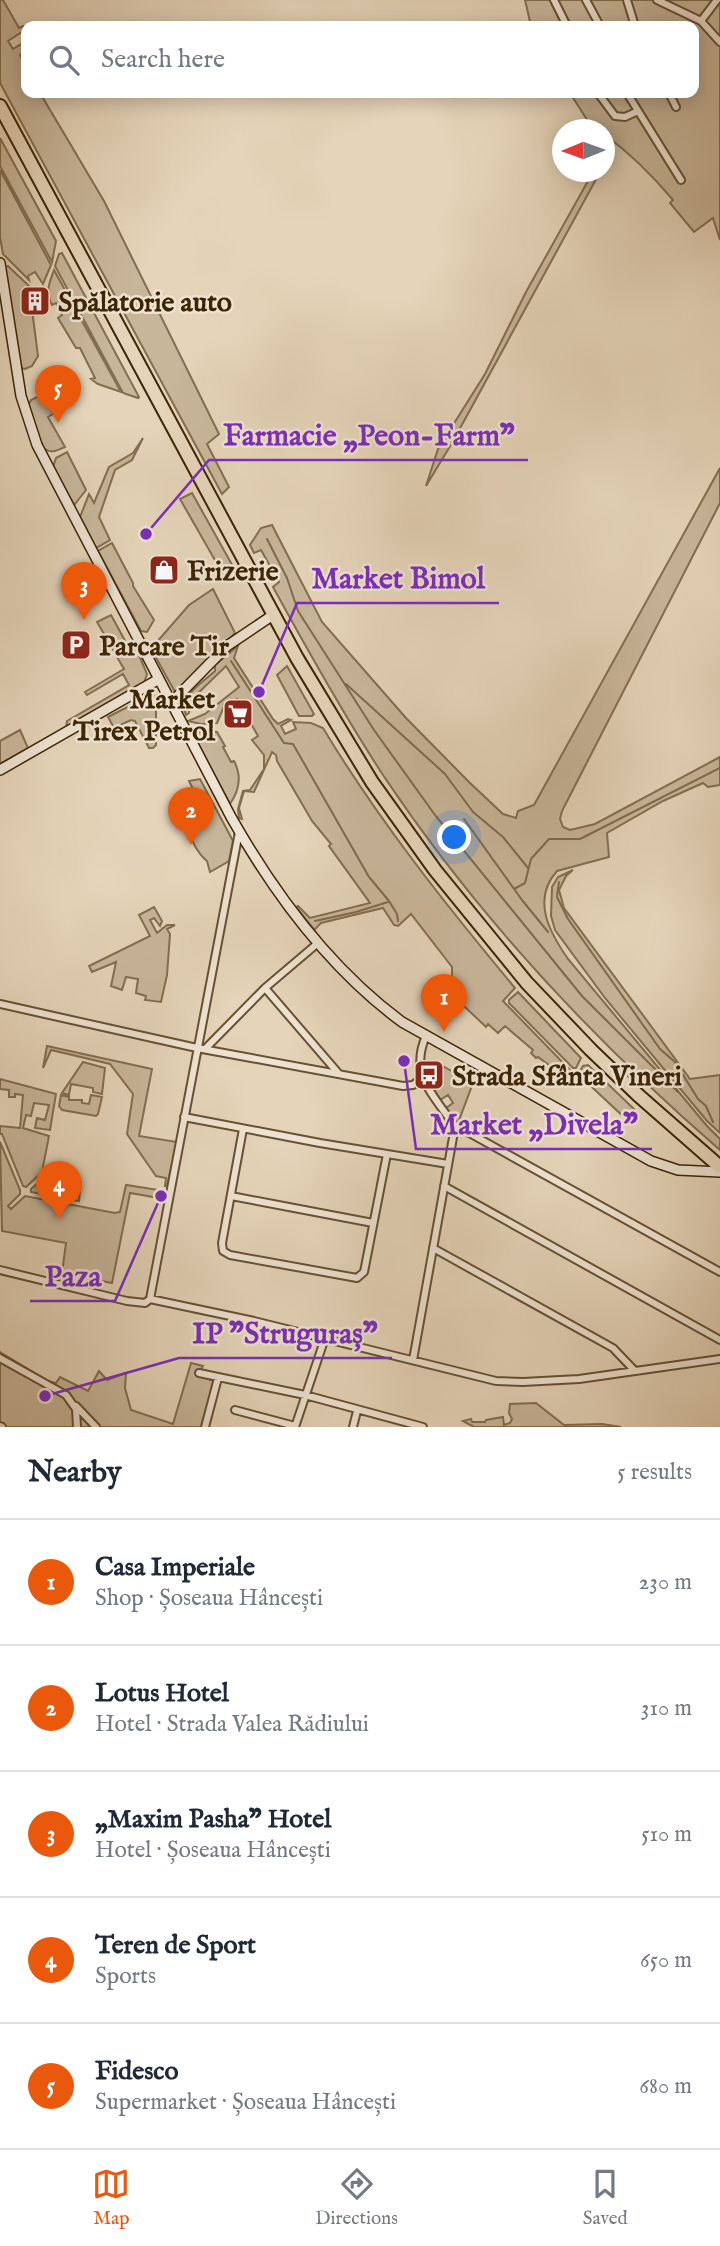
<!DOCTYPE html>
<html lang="en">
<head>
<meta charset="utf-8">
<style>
  body { margin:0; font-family:"IM FELL English",serif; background:#f2f2f3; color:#1f2937 }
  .compass { position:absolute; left:552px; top:119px; width:63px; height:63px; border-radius:50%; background:#fff; box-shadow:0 4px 18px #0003; rotate:269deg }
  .you { position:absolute; left:455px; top:838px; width:24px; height:24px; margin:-18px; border:5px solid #fff; border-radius:50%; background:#1a73e8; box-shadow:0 0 0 10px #1a73e833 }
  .badge { display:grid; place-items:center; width:46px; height:46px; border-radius:50%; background:#ea580c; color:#fff; font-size:23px; font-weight:700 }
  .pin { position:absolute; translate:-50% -58px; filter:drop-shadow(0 2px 4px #0008) }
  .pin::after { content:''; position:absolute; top:37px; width:24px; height:21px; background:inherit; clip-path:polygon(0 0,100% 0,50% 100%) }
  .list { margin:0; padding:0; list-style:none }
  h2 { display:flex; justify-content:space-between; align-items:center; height:91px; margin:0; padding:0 28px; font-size:30px }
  h2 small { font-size:23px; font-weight:400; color:#747a83 }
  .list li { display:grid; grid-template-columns:46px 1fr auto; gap:21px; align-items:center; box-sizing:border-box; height:126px; padding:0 28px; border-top:2px solid #e0e1e3 }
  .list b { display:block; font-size:26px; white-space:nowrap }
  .list p { margin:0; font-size:23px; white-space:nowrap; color:#747a83 }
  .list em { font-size:23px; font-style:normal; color:#747a83 }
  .icon { flex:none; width:38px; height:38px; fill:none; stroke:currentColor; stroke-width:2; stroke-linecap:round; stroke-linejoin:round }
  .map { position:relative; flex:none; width:720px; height:1427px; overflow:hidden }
  .search { position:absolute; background:#fff; box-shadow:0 4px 18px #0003; left:21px; right:21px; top:21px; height:77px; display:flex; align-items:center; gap:18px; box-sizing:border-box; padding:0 24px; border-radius:14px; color:#747a83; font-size:26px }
  .sheet { height:721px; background:#fff }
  nav { display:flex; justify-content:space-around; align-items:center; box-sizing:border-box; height:98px; border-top:2px solid #e0e1e3; background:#fff; font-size:19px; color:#747a83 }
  nav a { display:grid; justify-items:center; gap:4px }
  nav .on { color:#ea580c }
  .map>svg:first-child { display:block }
</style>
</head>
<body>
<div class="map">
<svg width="720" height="1427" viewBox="0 0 720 1427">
  <rect width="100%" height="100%" fill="#e5d4b9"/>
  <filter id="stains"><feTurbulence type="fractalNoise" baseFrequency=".00286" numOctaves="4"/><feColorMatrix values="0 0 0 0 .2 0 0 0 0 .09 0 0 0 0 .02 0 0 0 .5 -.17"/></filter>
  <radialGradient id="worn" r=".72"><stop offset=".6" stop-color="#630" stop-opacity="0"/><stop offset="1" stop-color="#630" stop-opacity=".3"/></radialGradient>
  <!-- green -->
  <path fill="#c8b69a" stroke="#826e50" stroke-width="2" d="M0 0H3L19 28 23 26 25 30 8 41 13 49 26 41V51L20 55 26 66V93H40L104 201 219 434 207 444 229 487 222 494 0 83Z
    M525 0H720V240L713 218 694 232 670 203 673 200C652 175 631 154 605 135L604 130 593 129 570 93H694V26H531Z
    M0 138 56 241 52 262 0 166Z
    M0 170 51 265 43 284 35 272 28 276 29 280 3 254 0 237Z
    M593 172H600L452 443 426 486 438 449 485 374 526 292Z
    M62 253 139 397 138 398 123 393 55 266 59 254Z
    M8 266 29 286 38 356 32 366 25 369 21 368 5 267Z
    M54 270 121 392 98 384 91 379 95 378 80 348H76L58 318 62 315 56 303 52 305C45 292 49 284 54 270Z
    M62 385 72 402 48 417 65 447C56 451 52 454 43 448L28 406 31 400Z
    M143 438 132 460 115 470 99 517 110 540 96 548 80 517 89 494 94 503 109 467 133 453Z
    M67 452 86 490 75 504 73 503 53 467 56 458Z
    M720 468V503L562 811 560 819 563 827 570 830 595 824 720 757V785L708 787 703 783 663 801 607 833 609 857 557 871C531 900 550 933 568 959L707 1126 720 1139V1150C592 1039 477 916 383 775 343 714 308 651 273 587L279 582 261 550 254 553 250 545 261 528 272 525 322 622 406 718 469 782 503 814 516 818 518 811 534 805 539 796Z
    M192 493 235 570 224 576 180 499Z
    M112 543 133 583V586L154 620 147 632 141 631 98 551Z
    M213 589 235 633 179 691 175 692 154 654 151 644 156 643 189 605Z
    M111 615 128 646 115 653 97 622Z
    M238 646 234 658 273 719 278 724 288 719 291 720 281 726 285 734 296 729 293 722 311 723 323 728C379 821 446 905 515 988L503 1001 573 1073 571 1074 561 1063 554 1069 538 1057 536 1058 531 1053 533 1050 505 1026 498 1033 488 1024 486 1027 446 989 449 987 459 996 461 991 450 978 452 975V967L411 914 398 926 394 925 383 908 321 923 314 930 328 948 313 932V928L296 907 298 906 310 918 370 903 329 846 331 844 312 821 277 761 276 755 272 752 254 792 244 791 239 808 242 819 239 818 238 809 243 791 250 790 264 769V755L252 740 258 736 237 699 232 703 230 701 225 704 217 723 201 724 188 721 205 714 239 687 226 666 191 700 189 713 186 715C185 712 183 708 184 705 184 694 208 678 215 671V665Z
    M136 648 147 674 144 683 66 728 67 721 129 685 123 674 87 695 85 692 124 669 117 657Z
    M287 666 314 714 312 716H299L277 675Z
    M156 696V745L153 748H149L135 721 131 720 114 728 108 717 141 700Z
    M20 730 28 748 0 764V741Z
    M203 730 217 732 225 746 223 747 231 762 234 761C242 776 239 791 230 804L194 736Z
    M200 779 233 841 229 861 210 872 207 861C197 853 190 838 187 826 185 822 181 819 178 813L182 811 176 800 195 793 189 781Z
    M573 870 566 876 559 890 564 908 690 1079 720 1075V1133L707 1121 605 998 555 930 551 916 552 887 558 877Z
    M154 907 162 921 160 926 154 918 150 920 157 933 167 925H175L167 929 170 934 167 975 161 1002 145 1000 146 996 136 993 138 979 126 977 122 990 111 986 116 962 92 972 89 966 150 936 139 915Z
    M518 992 581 1058 576 1068H573L509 1003V1000Z
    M47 1046 152 1069 139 1136 177 1142 167 1186H165L166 1178 156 1176 127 1134 133 1094 110 1064 51 1050 43 1068Z
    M83 1062 105 1068 102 1094 93 1092V1088L71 1084 69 1095 62 1093Z
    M439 1064 473 1083 458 1123 446 1108 453 1103 448 1095 440 1100 430 1083 433 1072 435 1073Z
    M588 1065 634 1109 631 1116 625 1118 578 1074 583 1066Z
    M0 1079 56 1094 50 1130 35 1128 37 1118 45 1120 49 1105 34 1103 31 1116 26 1115 23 1128 49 1136 42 1172 26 1187 23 1186 2 1134H0V1126L20 1128 23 1095 15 1094V1097H9V1090L0 1089Z
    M61 1095 69 1097V1100H82V1103L89 1104 91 1095 102 1097 98 1114 96 1116 62 1110 59 1106Z
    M0 1142 20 1190V1194L8 1206 11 1209 25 1196 115 1213 120 1212 126 1185 159 1190V1198L130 1193 112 1283 62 1273 66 1243 2 1231Z
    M47 1175 81 1182 79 1201 31 1192V1189Z
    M0 1352 48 1381 56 1383 60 1377 88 1391 99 1371 107 1380 126 1373 125 1388 131 1410 173 1424 191 1363 203 1366 197 1375 214 1381 203 1427H0Z
    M536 1403 564 1425 602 1424 621 1427H474L463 1421 471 1419 472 1422H485L486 1420 503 1417 504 1425 510 1423 512 1419 509 1413 510 1404Z"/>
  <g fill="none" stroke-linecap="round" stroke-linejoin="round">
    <!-- stream -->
    <path stroke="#7f6a4c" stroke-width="2" d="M267 539 287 578 298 611 374 730 435 815 582 996 678 1092
      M231 661 284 743 293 744 369 877 389 901 397 914 398 921
      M346 684 445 774 473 812 503 837 528 868
      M464 819 522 900 548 932
      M559 882 557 897 568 919 660 1049 675 1062 698 1099 706 1106 713 1122
      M514 889 525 883 531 859 549 839H580L720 768
      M315 921 356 912 388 902"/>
    <!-- street casing -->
    <g stroke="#665132" stroke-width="10">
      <path id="street" d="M554 0 567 26
        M586 0 600 26
        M627 0 635 26
        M657 0 701 21 720 42
        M701 21 717 0
        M598 93 615 116 625 117 638 111
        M627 93 681 180
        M669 93 676 107
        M265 988 339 1074
        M0 1004 197 1048 403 1086 413 1085 423 1077
        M205 1049 265 988 318 943
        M184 1117 320 1143 448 1164
        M453 1124 720 1272
        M243 1129 222 1243 223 1251 230 1255 357 1278 364 1272 387 1154
        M444 1186 720 1340
        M231 1196 373 1223
        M433 1248 613 1348 634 1370
        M0 1270 127 1301 145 1303 150 1299 254 1321 496 1381 523 1382 579 1379 720 1359
        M150 1299 239 832
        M0 1358 66 1395 76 1409 77 1427
        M413 1360 454 1132 453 1124C433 1094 409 1074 426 1036
        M199 1373 305 1395 423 1427
        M76 1406 96 1427
        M235 1410 295 1426
        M0 1426 2 1427
        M205 1427 218 1378
        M295 1427 325 1338
        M353 1427 357 1411"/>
    </g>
    <!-- secondary casing -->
    <g stroke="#3c2505" stroke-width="12">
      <path id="secondary" d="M0 263 21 396 37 445 231 817C275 895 330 969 402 1022L651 1161 678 1170 720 1172
        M171 703 227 646 273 615
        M0 770 159 679"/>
    </g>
    <!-- highway casing -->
    <g stroke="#3c2505" stroke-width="16">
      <path id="highway" d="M0 106 297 658 372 782 435 870 527 983 591 1050 638 1095 720 1167"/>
    </g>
    <!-- street -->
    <use href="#street" stroke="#eee3d2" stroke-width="6"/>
    <!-- secondary -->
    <use href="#secondary" stroke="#eee3d2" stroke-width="9"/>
    <!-- highway -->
    <use href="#highway" stroke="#e5d4b9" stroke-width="12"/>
  </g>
  <!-- icons -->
  <defs>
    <g id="building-square" transform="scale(1.575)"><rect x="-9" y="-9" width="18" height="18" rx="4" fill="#8f2418" stroke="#eee3d2"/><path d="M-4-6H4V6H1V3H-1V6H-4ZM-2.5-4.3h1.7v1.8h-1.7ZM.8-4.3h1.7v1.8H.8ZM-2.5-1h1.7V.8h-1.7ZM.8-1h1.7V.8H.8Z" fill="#fff"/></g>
    <g id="shop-square" transform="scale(1.575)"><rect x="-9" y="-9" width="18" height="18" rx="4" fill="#8f2418" stroke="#eee3d2"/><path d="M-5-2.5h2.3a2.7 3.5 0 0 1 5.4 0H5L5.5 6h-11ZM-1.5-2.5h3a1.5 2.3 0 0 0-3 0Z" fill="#fff"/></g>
    <g id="parking-square" transform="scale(1.575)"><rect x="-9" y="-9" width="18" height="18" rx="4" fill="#8f2418" stroke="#eee3d2"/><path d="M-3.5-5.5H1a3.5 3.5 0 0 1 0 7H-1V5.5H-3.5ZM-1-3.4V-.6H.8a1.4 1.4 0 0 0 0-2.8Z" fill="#fff"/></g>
    <g id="supermarket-square" transform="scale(1.575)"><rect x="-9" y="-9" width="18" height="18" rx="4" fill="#8f2418" stroke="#eee3d2"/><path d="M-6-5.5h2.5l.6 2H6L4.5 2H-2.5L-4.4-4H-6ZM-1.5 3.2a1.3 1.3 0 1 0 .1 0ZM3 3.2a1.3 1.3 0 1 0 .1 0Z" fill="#fff"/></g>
    <g id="bus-square" transform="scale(1.575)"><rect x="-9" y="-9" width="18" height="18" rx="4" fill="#8f2418" stroke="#eee3d2"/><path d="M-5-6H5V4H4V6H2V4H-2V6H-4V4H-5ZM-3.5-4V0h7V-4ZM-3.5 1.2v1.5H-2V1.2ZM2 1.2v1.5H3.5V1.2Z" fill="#fff"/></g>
  </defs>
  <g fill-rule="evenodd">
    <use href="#building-square" x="35" y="301"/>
    <use href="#shop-square" x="164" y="570"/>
    <use href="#parking-square" x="76" y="645"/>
    <use href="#supermarket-square" x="238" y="714"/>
    <use href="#bus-square" x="429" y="1075"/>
  </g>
  <g text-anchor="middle" stroke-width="5" stroke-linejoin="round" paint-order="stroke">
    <!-- poi labels -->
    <g font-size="28" font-weight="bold" fill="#3c2505" stroke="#eee3d2" text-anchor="start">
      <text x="58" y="311">Spălatorie auto</text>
      <text x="187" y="580">Frizerie</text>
      <text x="99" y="655">Parcare Tir</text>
      <text x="215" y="708" text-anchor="end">Market<tspan x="215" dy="32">Tirex Petrol</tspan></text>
      <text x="452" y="1085">Strada Sfânta Vineri</text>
    </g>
  </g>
  <!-- callouts -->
  <path fill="none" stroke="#7b2cbf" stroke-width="2.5" d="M146 534L209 460H528M259 692L297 603H499M404 1061L416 1149H652M161 1196L115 1301H30M45 1396L179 1358H392"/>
  <g fill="#7b2cbf" stroke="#eee3d2" stroke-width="2.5">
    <circle cx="146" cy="534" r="7"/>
    <circle cx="259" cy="692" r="7"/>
    <circle cx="404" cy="1061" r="7"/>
    <circle cx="161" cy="1196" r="7"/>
    <circle cx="45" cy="1396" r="7"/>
  </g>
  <g font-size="30" text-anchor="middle" font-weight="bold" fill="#7b2cbf" stroke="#eee3d2" stroke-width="5" stroke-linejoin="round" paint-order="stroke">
    <text x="369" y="445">Farmacie „Peon-Farm”</text>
    <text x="398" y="588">Market Bimol</text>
    <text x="534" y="1134">Market „Divela"</text>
    <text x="73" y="1286">Paza</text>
    <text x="285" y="1343">IP "Struguraș"</text>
  </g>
  <rect width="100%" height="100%" filter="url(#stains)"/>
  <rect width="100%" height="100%" fill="url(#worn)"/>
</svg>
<svg class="compass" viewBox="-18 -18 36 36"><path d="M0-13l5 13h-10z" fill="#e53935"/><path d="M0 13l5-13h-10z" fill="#747a83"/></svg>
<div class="you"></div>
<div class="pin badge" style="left:444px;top:1032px">1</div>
<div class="pin badge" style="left:191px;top:845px">2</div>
<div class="pin badge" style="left:84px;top:620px">3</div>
<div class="pin badge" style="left:59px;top:1219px">4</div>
<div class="pin badge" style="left:58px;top:423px">5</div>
<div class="search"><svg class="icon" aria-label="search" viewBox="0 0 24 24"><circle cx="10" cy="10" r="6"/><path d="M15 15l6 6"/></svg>Search here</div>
</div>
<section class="sheet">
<h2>Nearby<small>5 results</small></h2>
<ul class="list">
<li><span class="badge">1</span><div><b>Casa Imperiale</b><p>Shop · Șoseaua Hâncești</p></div><em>230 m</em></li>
<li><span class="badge">2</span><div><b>Lotus Hotel</b><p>Hotel · Strada Valea Rădiului</p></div><em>310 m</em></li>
<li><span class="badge">3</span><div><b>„Maxim Pasha” Hotel</b><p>Hotel · Șoseaua Hâncești</p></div><em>510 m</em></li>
<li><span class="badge">4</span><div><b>Teren de Sport</b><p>Sports</p></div><em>650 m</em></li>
<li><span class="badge">5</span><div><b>Fidesco</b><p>Supermarket · Șoseaua Hâncești</p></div><em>680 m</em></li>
</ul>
</section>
<nav>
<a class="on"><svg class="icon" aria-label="map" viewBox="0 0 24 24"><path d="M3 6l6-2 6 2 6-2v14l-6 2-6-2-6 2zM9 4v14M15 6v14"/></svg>Map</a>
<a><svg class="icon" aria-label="directions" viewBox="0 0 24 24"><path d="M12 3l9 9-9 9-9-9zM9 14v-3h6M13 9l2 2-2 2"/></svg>Directions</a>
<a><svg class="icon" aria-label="saved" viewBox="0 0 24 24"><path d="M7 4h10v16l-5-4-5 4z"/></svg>Saved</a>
</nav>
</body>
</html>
